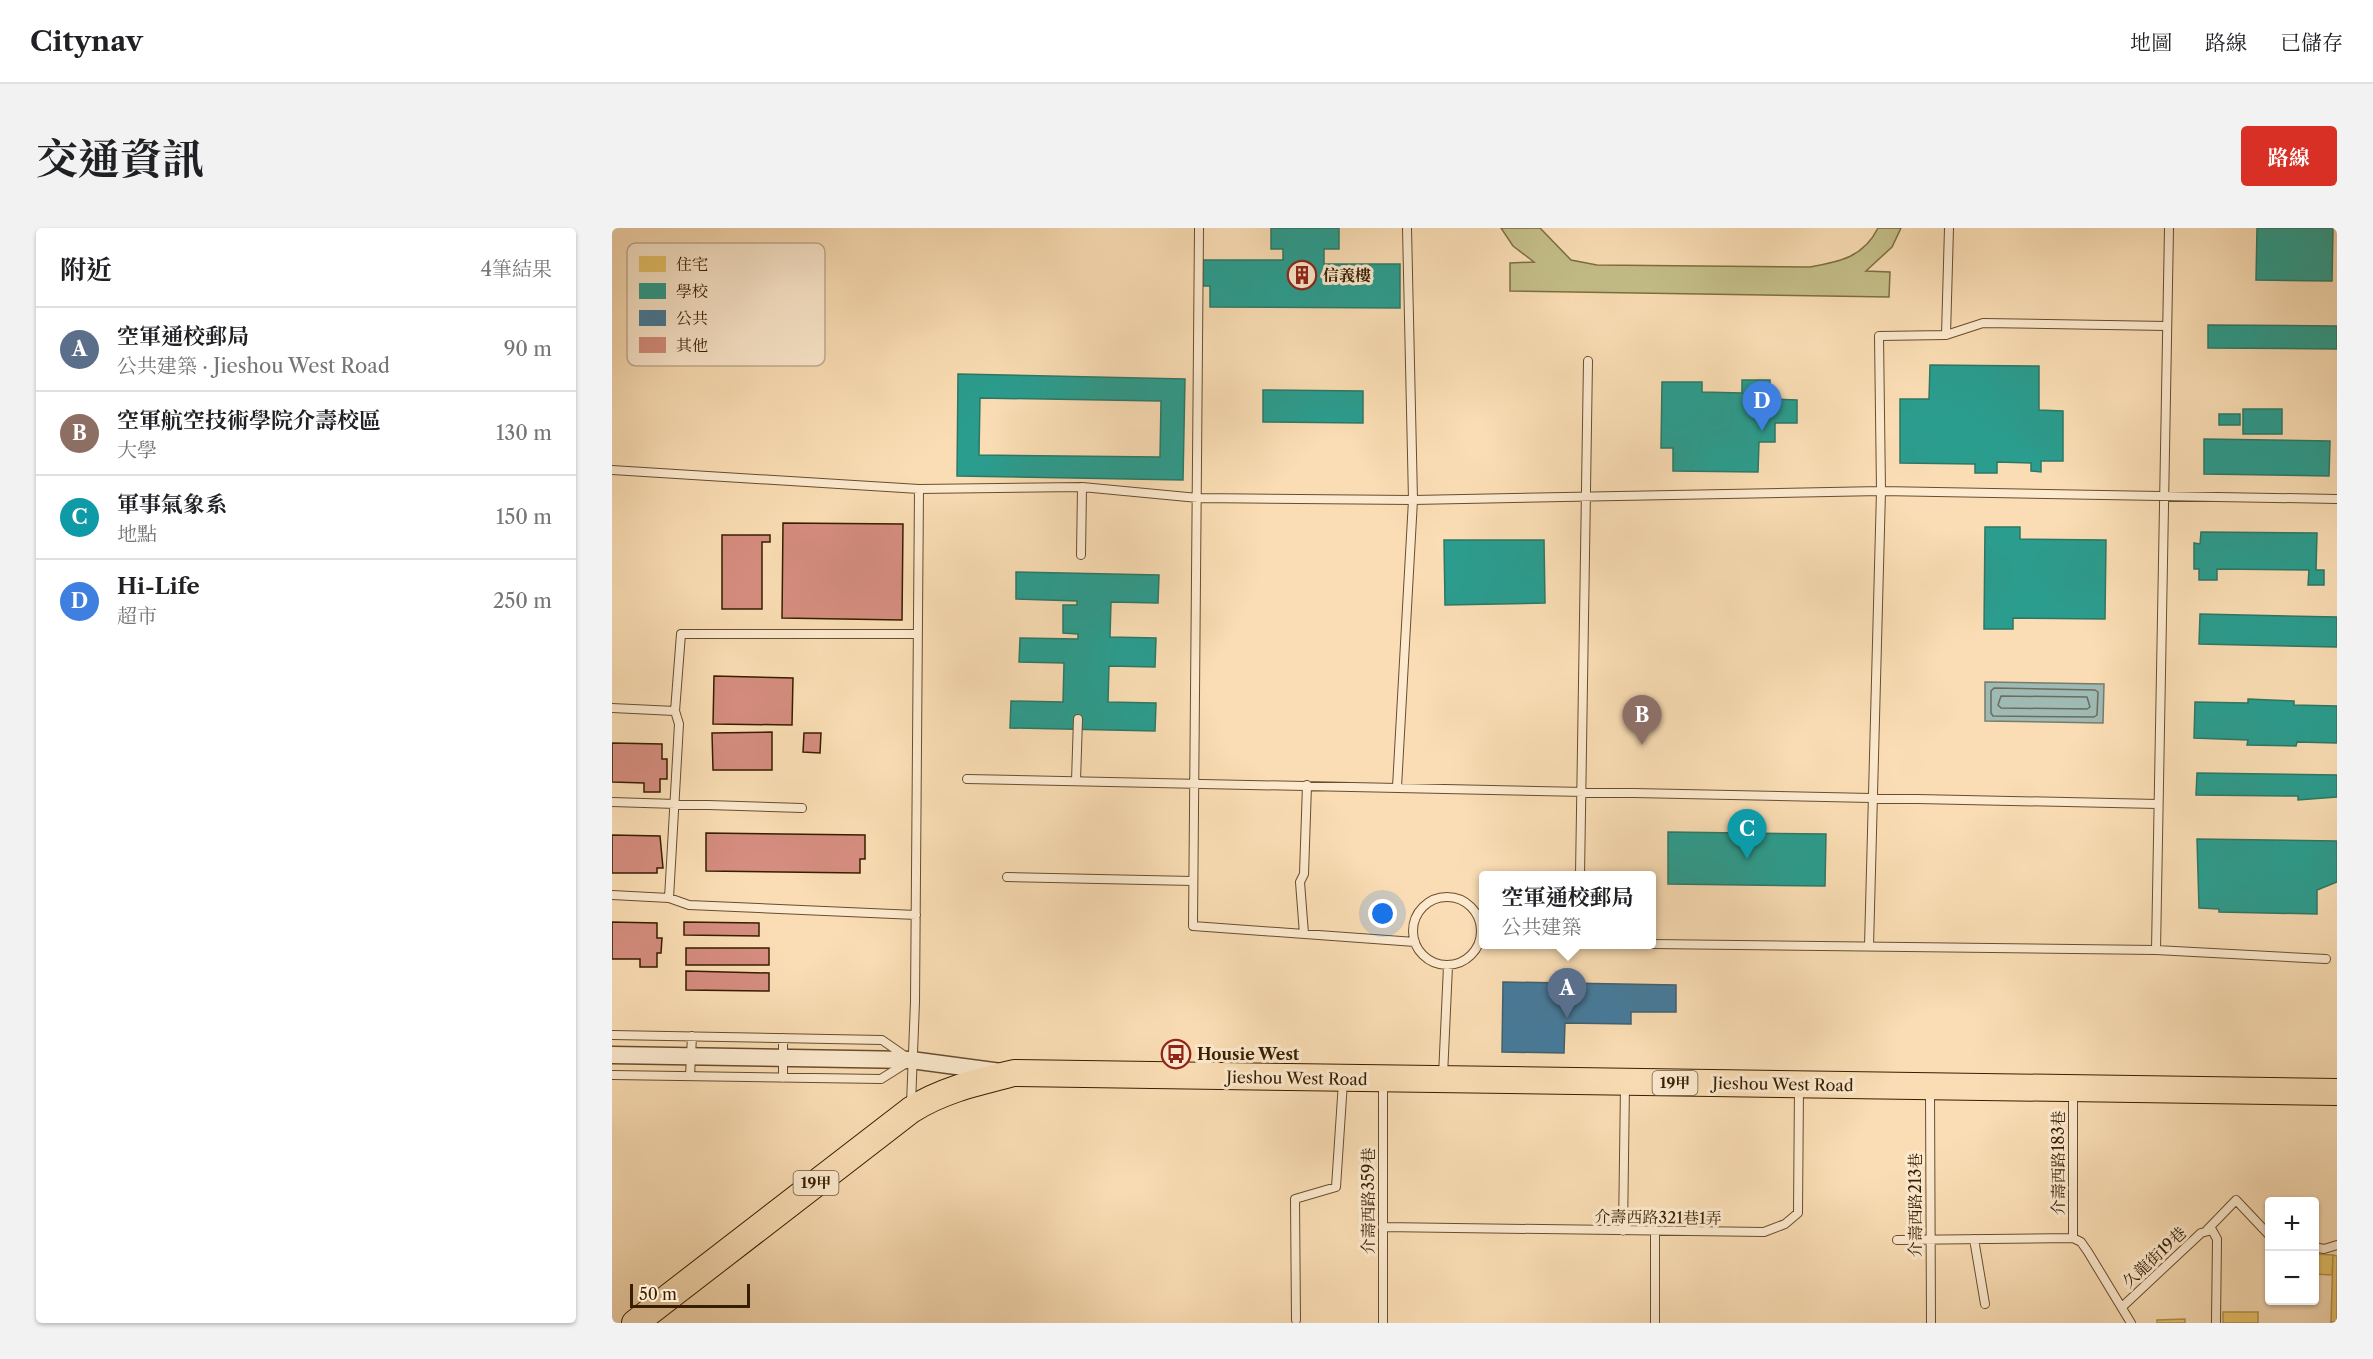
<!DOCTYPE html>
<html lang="zh-TW">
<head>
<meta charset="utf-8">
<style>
  body { margin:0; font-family:"Libre Caslon Text","Noto Serif TC",serif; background:#f2f2f2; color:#202124 }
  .controls { position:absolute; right:18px; bottom:18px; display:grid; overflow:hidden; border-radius:6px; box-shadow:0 2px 4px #0004 }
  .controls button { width:54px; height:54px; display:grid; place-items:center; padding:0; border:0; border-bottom:2px solid #e0e0e0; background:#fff; color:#202124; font:30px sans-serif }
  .scale { position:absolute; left:18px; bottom:15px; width:120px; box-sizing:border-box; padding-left:6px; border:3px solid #371e00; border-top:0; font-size:16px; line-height:21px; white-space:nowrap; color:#371e00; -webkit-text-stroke:4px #fce9ce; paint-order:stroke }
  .you { position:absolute; left:771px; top:686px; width:21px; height:21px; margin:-15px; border:4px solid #fff; border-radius:50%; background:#1a73e8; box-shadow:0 0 0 9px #1a73e833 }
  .badge { display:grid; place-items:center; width:39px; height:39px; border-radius:50%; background:#d93025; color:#fff; font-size:20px; font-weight:700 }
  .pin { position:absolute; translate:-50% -50px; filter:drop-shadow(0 2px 3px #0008) }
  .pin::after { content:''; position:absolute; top:32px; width:21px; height:18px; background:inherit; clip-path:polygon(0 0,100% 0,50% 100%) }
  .popup { position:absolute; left:867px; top:643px; width:177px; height:78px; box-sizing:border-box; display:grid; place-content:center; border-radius:6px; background:#fff; filter:drop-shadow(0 2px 4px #0005); font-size:20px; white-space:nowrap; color:#757577 }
  .popup b { font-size:22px; color:#202124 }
  .popup::after { content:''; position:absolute; left:50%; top:100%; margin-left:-12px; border:12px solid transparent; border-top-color:#fff }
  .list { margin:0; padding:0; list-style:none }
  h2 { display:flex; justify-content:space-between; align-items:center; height:78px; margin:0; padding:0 24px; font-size:26px }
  h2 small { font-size:20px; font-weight:400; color:#757577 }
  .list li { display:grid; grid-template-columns:39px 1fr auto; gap:18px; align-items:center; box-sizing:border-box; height:84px; padding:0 24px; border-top:2px solid #e0e0e0 }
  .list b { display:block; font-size:22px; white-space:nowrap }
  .list p { margin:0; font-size:20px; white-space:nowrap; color:#757577 }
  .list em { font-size:20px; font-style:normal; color:#757577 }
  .map { position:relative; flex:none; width:1725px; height:1095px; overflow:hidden; border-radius:6px }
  header { display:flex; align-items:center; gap:36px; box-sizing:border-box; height:84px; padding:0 30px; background:#fff; border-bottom:2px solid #e0e0e0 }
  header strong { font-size:28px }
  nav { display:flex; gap:33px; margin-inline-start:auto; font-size:21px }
  .intro { display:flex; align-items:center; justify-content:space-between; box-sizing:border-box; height:144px; padding:0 36px }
  h1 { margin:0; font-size:42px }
  .button { padding:15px 27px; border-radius:6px; background:#d93025; color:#fff; font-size:21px; font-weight:700 }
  main { display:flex; gap:36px; padding:0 36px }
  aside { flex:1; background:#fff; border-radius:6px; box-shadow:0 2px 4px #0004 }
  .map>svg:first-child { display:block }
</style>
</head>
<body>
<header>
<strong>Citynav</strong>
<nav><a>地圖</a><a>路線</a><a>已儲存</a></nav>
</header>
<div class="intro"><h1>交通資訊</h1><a class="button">路線</a></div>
<main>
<aside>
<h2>附近<small>4筆結果</small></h2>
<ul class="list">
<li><span class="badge" style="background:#5c6f8a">A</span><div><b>空軍通校郵局</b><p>公共建築 · Jieshou West Road</p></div><em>90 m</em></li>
<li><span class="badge" style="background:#8d6e63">B</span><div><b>空軍航空技術學院介壽校區</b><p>大學</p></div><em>130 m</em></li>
<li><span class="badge" style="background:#0f9aa8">C</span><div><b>軍事氣象系</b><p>地點</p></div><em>150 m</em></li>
<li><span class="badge" style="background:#3f7fe0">D</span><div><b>Hi-Life</b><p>超市</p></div><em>250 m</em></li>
</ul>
</aside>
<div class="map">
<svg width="1725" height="1095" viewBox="0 0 1725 1095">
  <rect width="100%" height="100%" fill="#faddb4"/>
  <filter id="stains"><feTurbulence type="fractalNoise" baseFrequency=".00333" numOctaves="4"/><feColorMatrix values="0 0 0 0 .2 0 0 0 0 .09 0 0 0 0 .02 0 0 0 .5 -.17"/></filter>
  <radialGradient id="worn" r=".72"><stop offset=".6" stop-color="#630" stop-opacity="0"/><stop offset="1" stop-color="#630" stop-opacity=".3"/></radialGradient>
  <!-- green -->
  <path fill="#c4bf89" stroke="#7e6e44" stroke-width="1.5" d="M889 0H928L959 32 985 37 1198 39C1227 34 1252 29 1266 0H1289L1280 19 1254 43 1278 44 1277 69 898 63V35L922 34 901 18Z"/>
  <!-- water -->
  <path fill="#9fbab4" stroke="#757c6c" stroke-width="1.5" d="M1373 454 1492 456 1491 495 1373 493Z"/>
  <!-- homes -->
  <path fill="#e9c46a" stroke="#b4924a" stroke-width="1.5" d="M1702 1026 1721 1027 1720 1047 1702 1046Z
    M1721 1027 1725 1028V1094H1719Z
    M1611 1084H1646V1095H1611Z
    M1573 1091V1095H1545V1092Z"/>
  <!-- schools -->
  <path fill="#2a9d8f" stroke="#2e7764" stroke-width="1.5" fill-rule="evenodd" d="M659 0H727V21H712V36H788V80L598 79V58H591V32H671V21H659Z
    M1645 0H1721L1720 53 1644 52Z
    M1596 97 1725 98V121L1596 120Z
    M1318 137 1427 138V182L1451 183V233H1429V244L1419 243V235L1385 234V245H1363V236L1288 235V171H1317Z
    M346 146 573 151 571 252 345 248ZM368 170 549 173 548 229 367 227Z
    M1130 152H1158V171L1185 172V195H1163V214H1147L1146 244 1061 243V220H1049L1050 154H1090V164L1130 165Z
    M651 162 751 163V195L651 194Z
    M1631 181H1670V206H1631Z
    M1607 186H1628V197H1607Z
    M1592 211 1718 213 1717 248 1592 246Z
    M1373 299H1408V311L1494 312 1493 391 1401 390V401H1372Z
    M1589 304 1705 305 1704 342H1712V357H1696L1697 342 1605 341V352H1587V341H1582V315L1588 316Z
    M832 312H932L933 375 833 377Z
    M404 344 547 347 546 375 499 374 498 409 544 410 543 439 497 438 496 474 544 475 543 503 398 500 399 473 451 474 452 435 407 434 408 410 466 411V406L451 405V377H465V373L404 371Z
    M1588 386 1725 389V419L1587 416Z
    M1636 471 1682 473V477L1725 478V515L1685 514 1684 518 1635 517 1636 512 1582 510 1583 474 1636 475Z
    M1585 545 1725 547V569L1686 572V568L1584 567Z
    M1056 604 1214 606 1213 658 1056 656Z
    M1585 611 1725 613V654L1705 662V686L1607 684V681L1587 680Z"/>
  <!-- public -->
  <path fill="#457b9d" stroke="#415f6e" stroke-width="1.5" d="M891 754 1064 757V784H1019V796L953 795 952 825 890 824Z"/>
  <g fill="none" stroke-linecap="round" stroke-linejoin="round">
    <!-- shore -->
    <path stroke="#6b6c5a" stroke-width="1.5" d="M1382 460 1483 462 1486 464 1485 487 1482 489 1381 488 1379 485V463Z
      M1389 468 1475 469 1478 479 1475 481 1389 480 1386 477Z"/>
  </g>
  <!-- building -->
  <path fill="#d58d7f" stroke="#371e00" stroke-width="1.5" d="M171 295 291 296 290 392 170 390Z
    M110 307H158V314H150V381H110Z
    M102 448 181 450 180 497 101 496Z
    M160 504V542H101L100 505Z
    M192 505H209L208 525 191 524Z
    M0 515 50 516V531H55V551H48V564H32V555L0 554Z
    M94 605 253 607V631H248V645L94 643Z
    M0 607 48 608 51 640H45V645H0Z
    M0 694 45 695V710H50L49 725H45V739H28V731H0Z
    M72 694 147 695V708L72 707Z
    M74 720H157V737H74Z
    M74 743 157 745V763L74 762Z"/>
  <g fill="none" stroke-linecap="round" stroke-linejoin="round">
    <!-- service casing -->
    <g stroke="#684e2d" stroke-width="10">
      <path id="service" d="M587 0 581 698 803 714
        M1334 107 1337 0
        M0 242 307 261 303 774 299 876
        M307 261 470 259 586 270 801 272 1269 263 1725 271
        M469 327 470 259
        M0 480 63 483
        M355 551 1546 576
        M464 553 466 491
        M785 559 801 272 795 0
        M0 574 190 580
        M968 648 976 133
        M395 649 581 653
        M0 667 57 670 77 677 304 687
        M801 703a34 34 0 1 1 68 0a34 34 0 1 1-68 0Z
        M57 670 67 496 63 483 69 406H306
        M692 706 688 654 692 646 695 557
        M1039 716 1544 722 1714 731
        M1257 718 1269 263 1267 108 1334 107 1371 95 1555 98
        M1544 722 1557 0
        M0 807 270 812 296 830
        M171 810V850
        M0 847 269 851 296 834
        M78 848 80 808
        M831 848 836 738
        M771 854V1095
        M1318 862 1319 1095
        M1461 863V1010
        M771 999 1152 1004 1173 996 1186 985 1187 858
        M1595 1002 1624 972 1658 1008
        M1011 1003 1013 857
        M1043 1004V1095
        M1362 1011 1373 1076
        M1285 1012 1461 1010 1469 1014 1476 1024 1519 1095
        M1702 1019 1712 1021 1725 1017
        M1510 1079 1589 1005 1600 1002 1605 1011 1604 1095
        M684 1092 683 971 724 959 731 854"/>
    </g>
    <!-- minor casing -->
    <g stroke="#684e2d" stroke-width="19">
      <path id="minor" d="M0 827 299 832 389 844"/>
    </g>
    <!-- primary casing -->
    <g stroke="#371e00" stroke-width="28">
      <path id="primary" d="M23 1095 299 882C330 862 366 854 402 845L1725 864"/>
    </g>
    <!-- service -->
    <use href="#service" stroke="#fce9ce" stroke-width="8"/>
    <!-- minor -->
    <use href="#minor" stroke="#fce9ce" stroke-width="16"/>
    <!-- primary -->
    <use href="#primary" stroke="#faddb4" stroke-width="26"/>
  </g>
  <!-- icons -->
  <defs>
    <g id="building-ring" transform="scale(1.5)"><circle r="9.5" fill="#fce9ce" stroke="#8f2418" stroke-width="1.5"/><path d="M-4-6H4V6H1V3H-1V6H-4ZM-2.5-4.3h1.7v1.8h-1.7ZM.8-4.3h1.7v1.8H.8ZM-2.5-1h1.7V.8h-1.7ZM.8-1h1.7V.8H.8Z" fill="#8f2418"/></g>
    <g id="bus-ring" transform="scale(1.5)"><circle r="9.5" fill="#fce9ce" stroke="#8f2418" stroke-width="1.5"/><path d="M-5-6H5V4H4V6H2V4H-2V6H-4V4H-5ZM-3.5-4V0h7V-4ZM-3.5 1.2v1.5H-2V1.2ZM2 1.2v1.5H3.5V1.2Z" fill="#8f2418"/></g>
  </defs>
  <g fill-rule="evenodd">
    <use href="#building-ring" x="690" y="47"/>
    <use href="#bus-ring" x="564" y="826"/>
  </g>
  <g text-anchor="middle" stroke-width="6" stroke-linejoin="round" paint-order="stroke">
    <!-- shield labels -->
    <g fill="#fce9ce" stroke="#725b3e" stroke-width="1.5">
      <rect x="1040.5" y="843" width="45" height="24" rx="4.5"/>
      <rect x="181.5" y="943" width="45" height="24" rx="4.5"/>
    </g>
    <g font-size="15" font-weight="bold" fill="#371e00">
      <text x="1063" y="860">19甲</text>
      <text x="204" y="960">19甲</text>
    </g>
    <!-- poi labels -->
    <g font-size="16" font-weight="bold" fill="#371e00" stroke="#fce9ce" text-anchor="start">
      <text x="711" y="53">信義樓</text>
      <text x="585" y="832">Housie West</text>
    </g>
    <!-- street labels -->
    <g font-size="16" fill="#371e00" stroke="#fce9ce">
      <text transform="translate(685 850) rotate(1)" y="6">Jieshou West Road</text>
      <text transform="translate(1171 856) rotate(1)" y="6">Jieshou West Road</text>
      <text transform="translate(1446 935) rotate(-90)" y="6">介壽西路183巷</text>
      <text transform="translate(756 973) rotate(-90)" y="6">介壽西路359巷</text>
      <text transform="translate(1303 977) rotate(-90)" y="6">介壽西路213巷</text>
      <text transform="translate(1046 989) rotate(1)" y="6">介壽西路321巷1弄</text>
      <text transform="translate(1542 1029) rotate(-43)" y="6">久龍街19巷</text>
    </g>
  </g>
  <!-- legend -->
  <rect x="15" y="15" width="198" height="123" rx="9" fill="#fce9ce" stroke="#c1ac90" stroke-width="1.5"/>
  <rect x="27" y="28" width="27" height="16" fill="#e9c46a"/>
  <rect x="27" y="55" width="27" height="16" fill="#2a9d8f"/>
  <rect x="27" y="82" width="27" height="16" fill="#457b9d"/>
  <rect x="27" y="109" width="27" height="16" fill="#d58d7f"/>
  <g font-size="16" fill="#371e00">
    <text x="64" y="42">住宅</text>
    <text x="64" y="69">學校</text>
    <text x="64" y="96">公共</text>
    <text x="64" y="123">其他</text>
  </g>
  <rect width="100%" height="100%" filter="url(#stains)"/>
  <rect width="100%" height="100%" fill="url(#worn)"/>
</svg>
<div class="controls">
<button>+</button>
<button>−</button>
</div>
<div class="scale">50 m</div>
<div class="you"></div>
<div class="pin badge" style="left:955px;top:790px;background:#5c6f8a">A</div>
<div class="popup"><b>空軍通校郵局</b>公共建築</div>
<div class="pin badge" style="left:1030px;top:517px;background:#8d6e63">B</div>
<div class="pin badge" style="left:1135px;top:631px;background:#0f9aa8">C</div>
<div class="pin badge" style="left:1150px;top:203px;background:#3f7fe0">D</div>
</div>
</main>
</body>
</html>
